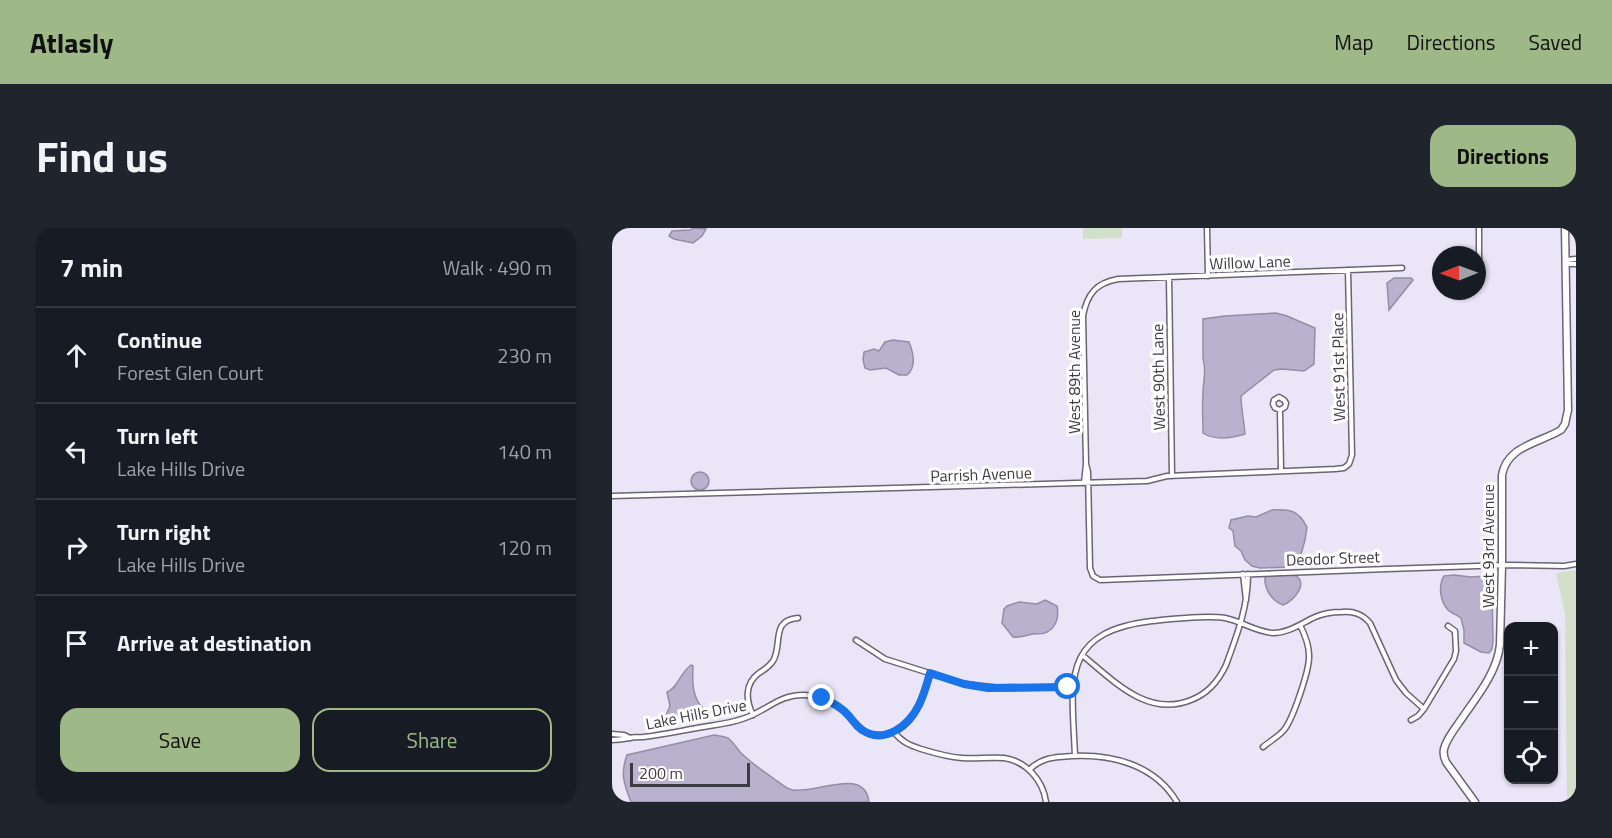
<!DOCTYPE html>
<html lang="en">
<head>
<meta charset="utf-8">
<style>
  body { margin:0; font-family:"Titillium Web",sans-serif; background:#20242c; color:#f1f3f6 }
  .controls { position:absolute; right:18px; bottom:18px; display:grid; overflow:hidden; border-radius:12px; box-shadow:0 2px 4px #0004 }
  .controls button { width:54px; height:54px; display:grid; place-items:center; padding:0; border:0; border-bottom:2px solid #363941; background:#171b24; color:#f1f3f6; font:30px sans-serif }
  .compass { position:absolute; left:820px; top:18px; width:54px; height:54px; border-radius:50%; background:#171b24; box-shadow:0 2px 4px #0004; rotate:269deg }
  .scale { position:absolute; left:18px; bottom:15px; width:120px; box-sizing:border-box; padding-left:6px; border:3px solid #3d3b42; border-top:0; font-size:16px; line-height:21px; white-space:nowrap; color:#3d3b42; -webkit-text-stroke:4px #fff; paint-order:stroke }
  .stop { position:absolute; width:18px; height:18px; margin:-14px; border:4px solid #1a73e8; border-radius:50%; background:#fff }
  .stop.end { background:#1a73e8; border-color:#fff; box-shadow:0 2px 6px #0008 }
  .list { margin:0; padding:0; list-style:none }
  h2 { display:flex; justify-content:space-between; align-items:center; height:78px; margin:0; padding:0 24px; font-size:26px }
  h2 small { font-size:20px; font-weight:400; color:#9ea1a6 }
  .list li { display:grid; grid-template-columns:39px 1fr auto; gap:18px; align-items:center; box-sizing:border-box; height:96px; padding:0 24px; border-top:2px solid #363941 }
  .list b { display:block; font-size:22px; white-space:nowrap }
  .list p { margin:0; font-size:20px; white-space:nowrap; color:#9ea1a6 }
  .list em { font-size:20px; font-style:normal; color:#9ea1a6 }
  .actions { display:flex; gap:12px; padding:18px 24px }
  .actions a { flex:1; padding:14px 0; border:2px solid #9eb887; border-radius:18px; text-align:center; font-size:21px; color:#9eb887 }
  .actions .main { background:#9eb887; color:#111 }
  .icon { flex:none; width:33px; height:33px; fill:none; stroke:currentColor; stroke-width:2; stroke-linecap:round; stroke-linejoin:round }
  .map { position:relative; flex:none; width:964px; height:574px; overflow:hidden; border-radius:18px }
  header { display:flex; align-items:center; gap:36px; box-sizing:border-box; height:84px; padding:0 30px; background:#9eb887; color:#111 }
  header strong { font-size:28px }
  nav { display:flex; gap:33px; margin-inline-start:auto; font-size:21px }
  .intro { display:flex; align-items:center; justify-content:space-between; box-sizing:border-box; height:144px; padding:0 36px }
  h1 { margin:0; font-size:42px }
  .button { padding:15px 27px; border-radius:18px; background:#9eb887; color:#111; font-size:21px; font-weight:700 }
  main { display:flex; gap:36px; padding:0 36px }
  aside { flex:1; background:#171b24; border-radius:18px; box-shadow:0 2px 4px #0004 }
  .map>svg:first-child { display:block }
</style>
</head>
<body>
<header>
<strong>Atlasly</strong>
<nav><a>Map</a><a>Directions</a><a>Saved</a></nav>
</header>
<div class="intro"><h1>Find us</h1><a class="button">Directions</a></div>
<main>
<aside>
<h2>7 min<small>Walk · 490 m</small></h2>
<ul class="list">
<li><svg class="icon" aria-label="ahead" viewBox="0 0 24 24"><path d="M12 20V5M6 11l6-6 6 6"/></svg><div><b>Continue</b><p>Forest Glen Court</p></div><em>230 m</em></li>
<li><svg class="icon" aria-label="left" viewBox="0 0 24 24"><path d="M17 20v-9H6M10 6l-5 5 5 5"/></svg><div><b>Turn left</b><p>Lake Hills Drive</p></div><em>140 m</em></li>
<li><svg class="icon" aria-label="right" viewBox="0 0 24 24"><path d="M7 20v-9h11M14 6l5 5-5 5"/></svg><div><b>Turn right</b><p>Lake Hills Drive</p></div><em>120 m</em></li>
<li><svg class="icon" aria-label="arrive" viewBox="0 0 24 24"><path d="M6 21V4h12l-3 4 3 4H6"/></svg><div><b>Arrive at destination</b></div></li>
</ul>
<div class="actions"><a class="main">Save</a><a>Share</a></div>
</aside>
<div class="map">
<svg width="964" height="574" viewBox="0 0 964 574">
  <rect width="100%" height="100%" fill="#eae5f7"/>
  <!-- green -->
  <path fill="#d2e0cb" d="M471 0H510V10L471 11Z
    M964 342V574H955L953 386 944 345Z"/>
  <!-- water -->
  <path fill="#bab1ce" stroke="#948ea4" stroke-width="1.5" d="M81 0 94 1 90 8 81 15 62 11 57 8 60 3 78 2Z
    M782 50H799L801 52 777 82 775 55Z
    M664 85 675 88 703 100 702 136 692 143 670 141 662 142 629 168C629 180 632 193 633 206 620 210 603 213 591 205 591 191 590 178 591 165 591 153 595 142 591 131V91L613 88Z
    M281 112 297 114C301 124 305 139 295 147H287L274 140 258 142 253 140 251 132 252 124 262 121 267 123 273 114Z
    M79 253a9 9 0 1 1 18 0a9 9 0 1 1-18 0Z
    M660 282C678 281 686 282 695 299L693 312 688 330 677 339 648 340 640 338 633 332 629 323 623 318 621 303 617 300 619 292 636 288 644 289Z
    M682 347C698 354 682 373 671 377 660 373 652 361 653 349L654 348Z
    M842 347 859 349 873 348 879 357 880 361 881 413 880 421 877 425 869 424 852 415V402L849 390C845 387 839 385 836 382 828 373 826 358 832 348Z
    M433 372 445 378C447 388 445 399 435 404 431 407 425 405 420 406 413 408 409 410 401 409L390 395 392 381 395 378 407 374 425 376Z
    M79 437 81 438V440C80 453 80 470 91 480 93 482 97 482 99 484V486L60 493 49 492V490L54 487 58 478 55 464C65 461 68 445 79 437Z
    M102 507C107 508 111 508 116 510 121 514 124 519 128 524 139 535 152 544 165 553 170 556 174 561 181 562 204 566 253 538 257 574H19C12 556 8 546 15 527Z"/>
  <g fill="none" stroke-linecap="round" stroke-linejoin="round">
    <!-- street casing -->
    <g stroke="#6a6575" stroke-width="7">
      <path id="street" d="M595 0 596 48
        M867 0V36
        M954 32 964 31
        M954 36H964
        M557 49 560 248
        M668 182 663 180 661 176 662 172 667 169 672 172 674 175 673 179 668 182 669 243
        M474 236 471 88C475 66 484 55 506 51L790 40
        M472 255 474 236 476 244 478 340 481 348 488 352 775 341 896 337 952 338 964 336
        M0 268 535 253 555 248 723 241 732 240 737 236 740 227 736 42
        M631 346 634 372
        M244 412 273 431 352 456 389 460 461 459
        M470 427C501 452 535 490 579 472 595 466 607 452 614 437 625 407 636 379 636 346
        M141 487C134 473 132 456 147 445 152 442 157 439 161 433 171 417 158 392 186 390
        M799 492 806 488 812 481 842 431 844 423 843 403 836 398
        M282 504C290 514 297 517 309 521 322 525 336 529 350 530 364 531 378 529 392 530 414 533 431 552 434 574
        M0 506 12 507 18 510
        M0 512C7 512 12 511 18 510 22 509 27 509 31 509 50 507 68 503 85 500 100 497 116 496 130 491 154 484 166 466 193 467 207 468 220 473 231 482 245 494 252 513 276 506 303 499 311 469 318 445
        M651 519C658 513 666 509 672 502 681 491 698 441 697 427 697 416 693 407 688 397
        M463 528C460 454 447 404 540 393 559 391 594 387 613 390 629 393 644 404 661 405 677 405 690 395 703 389 712 385 721 384 730 384 742 383 750 386 758 395L784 452 794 465 812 481
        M417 542C430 529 443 529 460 528 501 526 543 537 565 574"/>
    </g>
    <!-- secondary casing -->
    <g stroke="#6a6575" stroke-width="9">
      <path id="secondary" d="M863 574 834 534C832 530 831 526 832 521 834 512 841 503 846 496 862 472 885 446 888 417L890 337V247C895 218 927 215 949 202L953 196 956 182 953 0"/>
    </g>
    <!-- street -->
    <use href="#street" stroke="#fff" stroke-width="4"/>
    <!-- secondary -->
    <use href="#secondary" stroke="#fff" stroke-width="6"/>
  </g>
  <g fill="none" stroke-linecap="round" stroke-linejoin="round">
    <!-- route -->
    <path stroke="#1a73e8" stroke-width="8" d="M210 470C220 474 230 480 237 488 241 493 245 499 250 502 273 517 297 497 307 477 312 467 315 456 318 445L352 456 376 460 456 459"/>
  </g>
  <g text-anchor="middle" stroke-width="6" stroke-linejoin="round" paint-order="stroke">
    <!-- street labels -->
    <g font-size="16" fill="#3d3b42" stroke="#fff">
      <text transform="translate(638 34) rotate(-2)" y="6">Willow Lane</text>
      <text transform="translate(726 139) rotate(-91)" y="6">West 91st Place</text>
      <text transform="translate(462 144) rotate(-90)" y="6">West 89th Avenue</text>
      <text transform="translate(546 149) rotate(-91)" y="6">West 90th Lane</text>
      <text transform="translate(369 246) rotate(-2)" y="6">Parrish Avenue</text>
      <text transform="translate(876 318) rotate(-90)" y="6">West 93rd Avenue</text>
      <text transform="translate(721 330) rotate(-2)" y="6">Deodor Street</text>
      <text transform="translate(84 486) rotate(-11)" y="6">Lake Hills Drive</text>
    </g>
  </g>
</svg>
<div class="controls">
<button>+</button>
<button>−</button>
<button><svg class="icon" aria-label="locate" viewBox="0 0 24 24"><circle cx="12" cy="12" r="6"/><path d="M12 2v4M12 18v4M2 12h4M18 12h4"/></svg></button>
</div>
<svg class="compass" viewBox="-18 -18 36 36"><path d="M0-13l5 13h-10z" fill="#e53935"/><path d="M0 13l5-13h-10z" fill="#9ea1a6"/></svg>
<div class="scale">200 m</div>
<div class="stop" style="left:456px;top:459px"></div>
<div class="stop end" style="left:210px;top:470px"></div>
</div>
</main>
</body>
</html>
